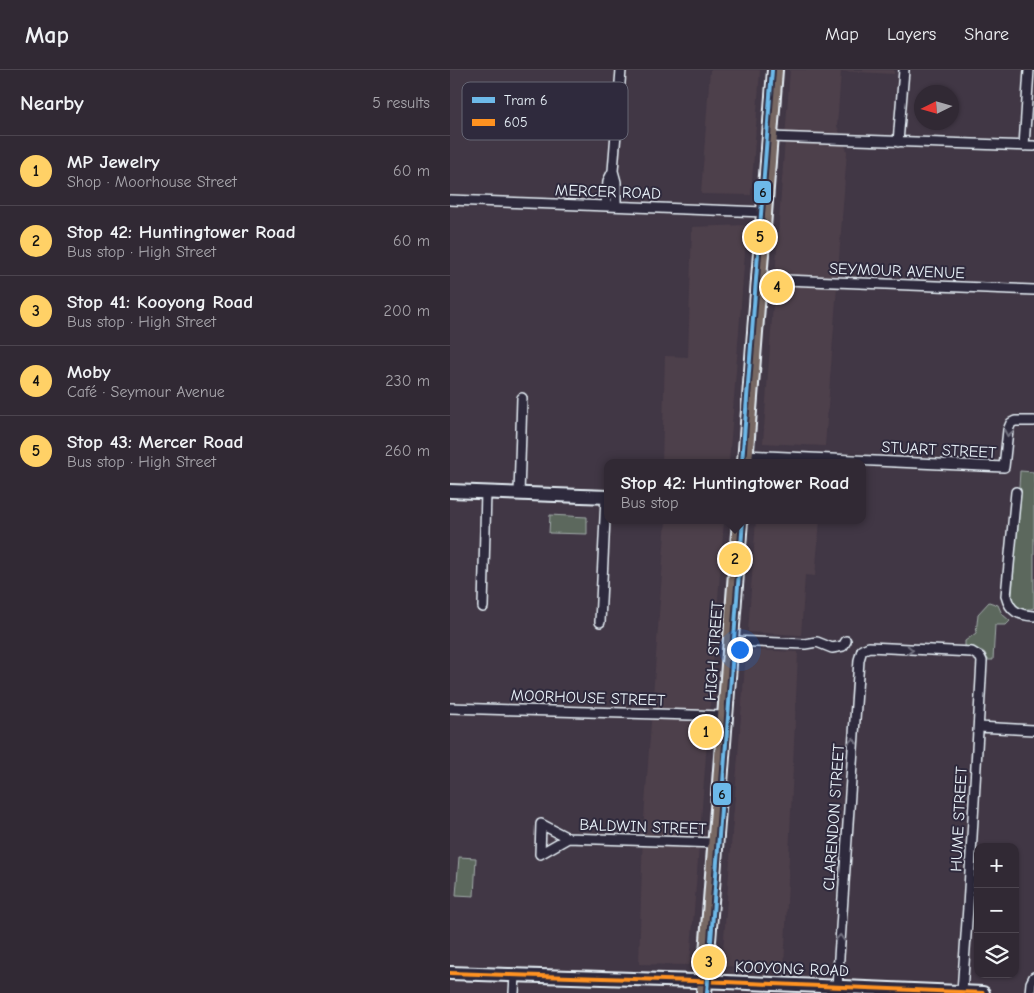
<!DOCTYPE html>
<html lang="en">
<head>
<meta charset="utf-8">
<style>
  body { margin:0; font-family:"Comic Neue",sans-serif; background:#39313c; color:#f1f3f6 }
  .controls { position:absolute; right:15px; bottom:15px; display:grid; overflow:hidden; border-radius:10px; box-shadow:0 1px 4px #0004 }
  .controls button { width:45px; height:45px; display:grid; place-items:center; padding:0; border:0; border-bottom:1px solid #4c454f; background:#312934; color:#f1f3f6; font:25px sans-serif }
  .compass { position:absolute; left:464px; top:15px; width:45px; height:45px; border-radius:50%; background:#312934; box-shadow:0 1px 4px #0004; rotate:265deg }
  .you { position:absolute; left:289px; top:579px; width:18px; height:18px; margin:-12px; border:4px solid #fff; border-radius:50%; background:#1a73e8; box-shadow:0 0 0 8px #1a73e833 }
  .badge { display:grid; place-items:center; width:32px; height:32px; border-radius:50%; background:#ffd166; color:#111; font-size:16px; font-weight:700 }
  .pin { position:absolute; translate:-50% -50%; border:2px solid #fff; box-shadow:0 1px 5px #0006 }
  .popup { position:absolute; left:154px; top:389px; width:262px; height:65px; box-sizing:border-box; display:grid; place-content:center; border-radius:10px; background:#312934; filter:drop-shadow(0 1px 4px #0005); font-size:16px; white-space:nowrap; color:#a8a6ac }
  .popup b { font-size:19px; color:#f1f3f6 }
  .popup::after { content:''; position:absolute; left:50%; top:100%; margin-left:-10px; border:10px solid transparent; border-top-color:#312934 }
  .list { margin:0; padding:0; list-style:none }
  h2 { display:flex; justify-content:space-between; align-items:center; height:65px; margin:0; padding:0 20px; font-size:21px }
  h2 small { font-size:16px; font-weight:400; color:#a8a6ac }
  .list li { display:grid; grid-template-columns:32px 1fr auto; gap:15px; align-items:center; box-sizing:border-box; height:70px; padding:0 20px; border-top:1px solid #4c454f }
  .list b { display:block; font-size:19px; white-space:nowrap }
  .list p { margin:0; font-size:16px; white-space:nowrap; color:#a8a6ac }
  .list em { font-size:16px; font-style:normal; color:#a8a6ac }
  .icon { flex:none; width:28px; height:28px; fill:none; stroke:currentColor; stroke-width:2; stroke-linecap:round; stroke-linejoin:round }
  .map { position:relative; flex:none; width:584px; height:923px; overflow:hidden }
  header { display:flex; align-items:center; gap:30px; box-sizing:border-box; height:70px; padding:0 25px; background:#312934; border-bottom:1px solid #4c454f }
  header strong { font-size:24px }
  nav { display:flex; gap:28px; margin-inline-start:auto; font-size:18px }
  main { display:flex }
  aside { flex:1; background:#312934 }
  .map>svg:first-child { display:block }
</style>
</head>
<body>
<header>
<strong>Map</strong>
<nav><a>Map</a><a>Layers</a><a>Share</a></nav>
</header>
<main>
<aside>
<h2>Nearby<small>5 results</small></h2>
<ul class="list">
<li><span class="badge">1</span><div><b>MP Jewelry</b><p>Shop · Moorhouse Street</p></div><em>60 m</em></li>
<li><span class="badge">2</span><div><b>Stop 42: Huntingtower Road</b><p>Bus stop · High Street</p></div><em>60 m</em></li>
<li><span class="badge">3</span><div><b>Stop 41: Kooyong Road</b><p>Bus stop · High Street</p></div><em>200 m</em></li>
<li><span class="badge">4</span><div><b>Moby</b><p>Café · Seymour Avenue</p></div><em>230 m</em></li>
<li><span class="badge">5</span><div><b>Stop 43: Mercer Road</b><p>Bus stop · High Street</p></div><em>260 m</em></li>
</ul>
</aside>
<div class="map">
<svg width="584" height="923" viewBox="0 0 584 923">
  <rect width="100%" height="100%" fill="#413745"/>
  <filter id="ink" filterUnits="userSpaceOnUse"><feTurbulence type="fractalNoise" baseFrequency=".02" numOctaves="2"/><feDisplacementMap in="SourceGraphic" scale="10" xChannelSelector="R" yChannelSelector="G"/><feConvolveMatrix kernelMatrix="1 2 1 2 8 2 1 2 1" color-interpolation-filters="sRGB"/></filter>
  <g filter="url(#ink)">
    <!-- built -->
    <path fill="#4e404b" d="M260 0H310L301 125 251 124Z
      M340 0H444V4L391 1 387 56 397 81 375 376 313 373Z
      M297 155 279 393H212L215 286 238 287 242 157Z
      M216 450H274L240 893 238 895 189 894 193 762Z
      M306 450H370L365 506 355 505 351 565 298 562Z
      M298 580 348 582 334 899 275 896 272 894 296 582Z"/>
    <!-- green -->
    <path fill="#5c685d" stroke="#a2acaa" d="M570 401 584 402V538C575 541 565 538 562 528Z
      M100 445 137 447V464L99 463Z
      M539 532 548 535 552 544 560 551 556 555H545L543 590H538L535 583 532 581 515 576V571L526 563 528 544Z
      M9 787 26 788 24 826 6 825Z"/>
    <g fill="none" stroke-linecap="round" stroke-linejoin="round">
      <!-- street casing -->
      <g stroke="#e8f1f8" stroke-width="12">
        <path id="street" d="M320 67 584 76
          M448 72 454 0
          M574 76 579 0
          M0 130 314 142
          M156 136 158 111 163 101
          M166 136V112L163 101 171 0
          M309 209 584 220
          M295 385 554 397 558 360 561 353 565 351H584
          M566 422 556 526C560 542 569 545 584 546
          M69 424 72 328
          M33 537 36 422
          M150 552 156 427
          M281 571 355 574 367 572 382 578 393 576 396 571
          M0 638 276 646
          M529 657 584 660
          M90 784 91 754 118 768 266 773
          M90 784 118 768
          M387 917 409 590 412 580 419 577 522 582 530 587 532 591 518 837 512 922
          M64 923 65 905
          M580 923 581 913 584 907"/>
      </g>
      <!-- secondary casing -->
      <g stroke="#e8f1f8" stroke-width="16">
        <path id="secondary" d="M0 421 158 427
          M0 903 276 912 533 923"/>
      </g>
      <!-- primary casing -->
      <g stroke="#e8f1f8" stroke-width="18">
        <path id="primary" d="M295 393 325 0
          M254 923 290 450"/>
      </g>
      <!-- street -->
      <use href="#street" stroke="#2f2a3d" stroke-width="9"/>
      <!-- secondary -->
      <use href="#secondary" stroke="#2f2a3d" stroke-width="12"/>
      <!-- primary -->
      <use href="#primary" stroke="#776864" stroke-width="14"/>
      <!-- bus-1 casing -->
      <g stroke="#2f2a3d" stroke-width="8">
        <path id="bus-1" d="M0 903 276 912 533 923"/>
      </g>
      <!-- bus-1 -->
      <use href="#bus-1" stroke="#ff9220" stroke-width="4"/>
      <!-- tram-1 casing -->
      <g stroke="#2f2a3d" stroke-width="8">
        <path id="tram-1" d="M292 393 322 0
          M257 923 293 450"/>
      </g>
      <!-- tram-1 -->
      <use href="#tram-1" stroke="#6db9e9" stroke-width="4"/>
    </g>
    <!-- one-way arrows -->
    <defs><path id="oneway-chevron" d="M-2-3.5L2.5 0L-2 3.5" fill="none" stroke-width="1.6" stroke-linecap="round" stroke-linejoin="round" transform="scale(1.25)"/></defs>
    <g stroke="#70707e">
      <use href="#oneway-chevron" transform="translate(558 363) rotate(100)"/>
      <use href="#oneway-chevron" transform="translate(460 580) rotate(3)"/>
      <use href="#oneway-chevron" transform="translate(403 671) rotate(-86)"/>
      <use href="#oneway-chevron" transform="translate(390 868) rotate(-86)"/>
    </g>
  </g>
  <g text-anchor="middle" stroke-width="4" stroke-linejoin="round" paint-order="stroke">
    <!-- street labels -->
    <g font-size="16" fill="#e8f1f8" stroke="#2f2a3d">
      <text transform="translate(158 121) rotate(2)" y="6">MERCER ROAD</text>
      <text transform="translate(447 200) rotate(2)" y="6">SEYMOUR AVENUE</text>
      <text transform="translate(489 379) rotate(3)" y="6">STUART STREET</text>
      <text transform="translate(263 581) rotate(-86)" y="6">HIGH STREET</text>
      <text transform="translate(138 627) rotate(2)" y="6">MOORHOUSE STREET</text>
      <text transform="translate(383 747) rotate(-86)" y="6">CLARENDON STREET</text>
      <text transform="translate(508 749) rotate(-87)" y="6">HUME STREET</text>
      <text transform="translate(193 756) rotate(2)" y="6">BALDWIN STREET</text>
      <text transform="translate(342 898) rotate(2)" y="6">KOOYONG ROAD</text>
    </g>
  </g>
  <!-- legend -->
  <rect x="12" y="12" width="166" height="58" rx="8" fill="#2f2a3d" stroke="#666675" stroke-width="1"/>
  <rect x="22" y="27" width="23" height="6" fill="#6db9e9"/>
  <rect x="22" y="49" width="23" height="7" fill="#ff9220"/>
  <g font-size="14" fill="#e8f1f8">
    <text x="54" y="35">Tram 6</text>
    <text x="54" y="57">605</text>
  </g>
  <g stroke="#2f2a3d" stroke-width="2">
    <rect x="303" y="110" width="19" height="24" rx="5" fill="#6db9e9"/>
    <rect x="262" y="712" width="20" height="24" rx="5" fill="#6db9e9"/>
  </g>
  <g font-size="14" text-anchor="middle" font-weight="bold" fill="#111">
    <text x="313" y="127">6</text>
    <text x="272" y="729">6</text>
  </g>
</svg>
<div class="controls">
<button>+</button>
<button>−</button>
<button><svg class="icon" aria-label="layers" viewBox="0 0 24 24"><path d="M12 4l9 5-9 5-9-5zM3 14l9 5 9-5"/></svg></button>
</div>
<svg class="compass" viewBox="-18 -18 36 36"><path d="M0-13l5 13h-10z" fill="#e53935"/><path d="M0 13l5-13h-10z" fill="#a8a6ac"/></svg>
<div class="you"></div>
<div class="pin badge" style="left:256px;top:662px">1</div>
<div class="pin badge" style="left:285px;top:489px">2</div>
<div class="popup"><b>Stop 42: Huntingtower Road</b>Bus stop</div>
<div class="pin badge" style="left:259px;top:892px">3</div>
<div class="pin badge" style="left:327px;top:217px">4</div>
<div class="pin badge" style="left:310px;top:167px">5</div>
</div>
</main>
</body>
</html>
